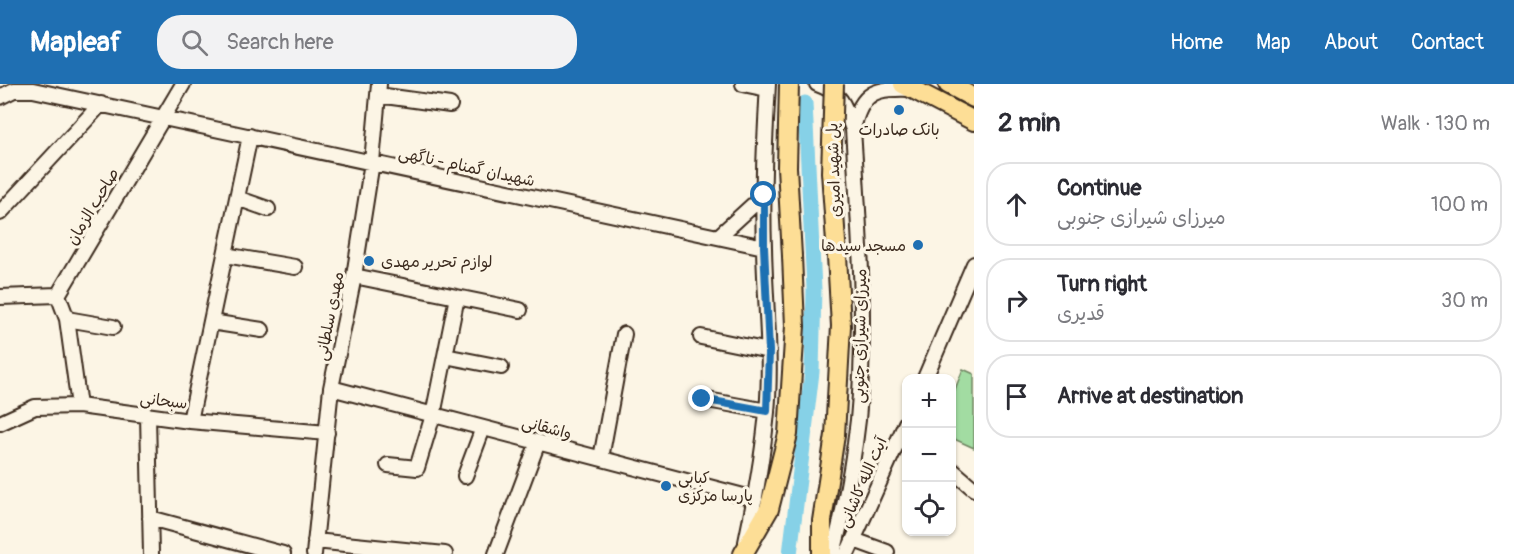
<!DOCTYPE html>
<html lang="en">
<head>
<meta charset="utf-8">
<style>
  body { margin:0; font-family:Pangolin,"Playpen Sans Arabic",sans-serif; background:#f2f2f3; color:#2b2b33 }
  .controls { position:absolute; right:18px; bottom:18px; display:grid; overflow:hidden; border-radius:12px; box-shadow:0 2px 4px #0004 }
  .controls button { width:54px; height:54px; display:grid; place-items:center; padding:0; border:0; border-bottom:2px solid #e1e1e2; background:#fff; color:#2b2b33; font:30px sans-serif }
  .stop { position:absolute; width:18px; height:18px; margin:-14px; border:4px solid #1f6fb2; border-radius:50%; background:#fff }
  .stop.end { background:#1f6fb2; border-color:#fff; box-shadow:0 2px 6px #0008 }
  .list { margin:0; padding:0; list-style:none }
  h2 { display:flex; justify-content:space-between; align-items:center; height:78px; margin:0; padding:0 24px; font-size:26px }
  h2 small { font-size:20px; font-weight:400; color:#7c7c81 }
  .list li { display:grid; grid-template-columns:39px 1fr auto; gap:18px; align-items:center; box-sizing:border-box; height:84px; margin:0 12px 12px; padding:0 12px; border:2px solid #e1e1e2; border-radius:24px }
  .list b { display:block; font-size:22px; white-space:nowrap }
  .list p { margin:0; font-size:20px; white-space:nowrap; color:#7c7c81 }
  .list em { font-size:20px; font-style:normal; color:#7c7c81 }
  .icon { flex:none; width:33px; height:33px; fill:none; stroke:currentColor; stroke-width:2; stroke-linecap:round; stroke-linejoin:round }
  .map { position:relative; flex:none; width:974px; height:470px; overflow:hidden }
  header { display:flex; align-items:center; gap:36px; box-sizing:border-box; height:84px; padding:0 30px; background:#1f6fb2; color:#fff }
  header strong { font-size:28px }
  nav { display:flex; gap:33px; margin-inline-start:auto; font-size:21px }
  .search { width:420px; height:54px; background:#f2f2f3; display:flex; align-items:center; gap:15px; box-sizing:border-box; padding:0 21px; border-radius:24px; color:#7c7c81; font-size:22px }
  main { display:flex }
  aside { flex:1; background:#fff }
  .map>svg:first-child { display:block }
</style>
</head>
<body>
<header>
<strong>Mapleaf</strong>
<div class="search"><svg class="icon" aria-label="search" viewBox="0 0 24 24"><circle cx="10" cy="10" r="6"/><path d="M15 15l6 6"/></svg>Search here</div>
<nav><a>Home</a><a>Map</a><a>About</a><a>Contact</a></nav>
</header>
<main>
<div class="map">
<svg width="974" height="470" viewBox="0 0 974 470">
  <rect width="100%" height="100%" fill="#fcf5e5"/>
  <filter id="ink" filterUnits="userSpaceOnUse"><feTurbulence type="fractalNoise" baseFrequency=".0167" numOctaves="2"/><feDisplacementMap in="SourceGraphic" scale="12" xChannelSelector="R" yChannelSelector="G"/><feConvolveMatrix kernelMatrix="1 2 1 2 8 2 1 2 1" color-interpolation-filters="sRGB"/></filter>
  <g filter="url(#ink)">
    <!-- green -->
    <path fill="#a2dca2" stroke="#6e8360" stroke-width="1.5" d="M963 285 974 290V364L952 354V313Z"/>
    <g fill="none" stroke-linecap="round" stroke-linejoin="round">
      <!-- canal -->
      <path stroke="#86d1e7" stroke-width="15" d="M790 470 812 288 814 205 805 19"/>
      <!-- minor casing -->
      <g stroke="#3b2a1e" stroke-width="18">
        <path id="minor" d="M743 0 767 5
          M817 0C840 8 845 21 852 43
          M378 11 450 21
          M0 13 14 6H33L764 163
          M237 114 268 125
          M0 129 101 20
          M718 153 764 111
          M225 171 295 183
          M354 192 520 226
          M58 211 183 0
          M58 211 67 235 79 322
          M0 213 58 211
          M67 235 113 243
          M211 238 262 246
          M701 253 769 267
          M445 272 501 283
          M925 294 974 180
          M331 304 755 415
          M702 315 767 327
          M148 331 151 470
          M190 337 250 52
          M0 339 35 323 79 322 190 337 327 349
          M601 374 624 250
          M388 381 417 384 433 331 457 213
          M952 386 974 405
          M465 392 483 344
          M150 434 283 470
          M854 456 887 468
          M315 457 445 470
          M746 458C755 415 763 371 767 328 772 273 765 218 764 164 762 109 765 54 768 0
          M314 470 331 304 354 192 372 78 379 0
          M496 470 538 358
          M833 470C844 426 853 381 858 336 867 240 859 141 853 45 862 6 876 4 912 5
          M847 470 906 339"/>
      </g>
      <!-- major casing -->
      <g stroke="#3b2a1e" stroke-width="22">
        <path id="major" d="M903 0 974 37
          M948 0 974 14
          M743 470 769 425 788 350 795 242 792 172
          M822 470V437L835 351 841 242 837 172"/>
      </g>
      <!-- minor -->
      <use href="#minor" stroke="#fcf5e5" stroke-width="14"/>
      <!-- major -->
      <use href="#major" stroke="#fdde96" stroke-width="18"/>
      <!-- major-bridge casing -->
      <g stroke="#3b2a1e" stroke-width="22" stroke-linecap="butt">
        <path id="major-bridge" d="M789 0 787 83 792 172
          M834 0 831 88 837 172"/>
      </g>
      <!-- major-bridge -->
      <use href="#major-bridge" stroke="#fdde96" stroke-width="18"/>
    </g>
  </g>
  <g fill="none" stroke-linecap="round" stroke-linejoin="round" filter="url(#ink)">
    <!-- route -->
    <path stroke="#1f6fb2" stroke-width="8" d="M702 315 767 327 769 267 764 163V111"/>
  </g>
  <!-- markers -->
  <g fill="#1f6fb2" stroke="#fcf5e5" stroke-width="2">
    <circle cx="899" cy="26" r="6"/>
    <circle cx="918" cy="161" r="6"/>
    <circle cx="369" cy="177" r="6"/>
    <circle cx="666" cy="402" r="6"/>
  </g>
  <g text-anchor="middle" stroke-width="6" stroke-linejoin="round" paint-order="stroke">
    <!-- poi labels -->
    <g font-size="16" fill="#3b2a1e" stroke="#fcf5e5" text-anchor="start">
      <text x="899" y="51" text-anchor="middle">بانک صادرات</text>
      <text x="906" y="167" text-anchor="end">مسجد سیدها</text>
      <text x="381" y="183">لوازم تحریر مهدی</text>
      <text x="678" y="399">کبابی<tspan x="678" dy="18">پارسا مرکزی</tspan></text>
    </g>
    <!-- street labels -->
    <g font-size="16" fill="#3b2a1e" stroke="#fcf5e5">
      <text transform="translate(467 82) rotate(12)" y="6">شهیدان گمنام - ناگهی</text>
      <text transform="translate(833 86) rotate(-92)" y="6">پل شهید امیری</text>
      <text transform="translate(92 122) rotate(-59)" y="6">صاحب الزمان</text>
      <text transform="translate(329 232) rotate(-79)" y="6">مهدی سلطانی</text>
      <text transform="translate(859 252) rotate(-89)" y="6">میرزای شیرازی جنوبی</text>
      <text transform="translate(164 316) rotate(7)" y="6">سبحانی</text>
      <text transform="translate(547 343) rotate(14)" y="6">واشقانی</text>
      <text transform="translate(862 398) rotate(-66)" y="6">آیت الله کاشانی</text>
    </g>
  </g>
</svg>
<div class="controls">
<button>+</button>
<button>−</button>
<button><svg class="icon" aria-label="locate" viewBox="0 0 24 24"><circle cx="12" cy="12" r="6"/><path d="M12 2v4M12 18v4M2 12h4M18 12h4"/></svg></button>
</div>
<div class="stop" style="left:764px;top:111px"></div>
<div class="stop end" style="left:702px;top:315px"></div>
</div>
<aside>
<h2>2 min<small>Walk · 130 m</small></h2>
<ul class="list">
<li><svg class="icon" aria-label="ahead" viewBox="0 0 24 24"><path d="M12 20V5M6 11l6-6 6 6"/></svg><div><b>Continue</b><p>میرزای شیرازی جنوبی</p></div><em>100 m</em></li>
<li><svg class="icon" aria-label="right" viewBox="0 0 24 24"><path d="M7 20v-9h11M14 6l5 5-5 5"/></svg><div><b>Turn right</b><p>قدیری</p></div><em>30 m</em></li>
<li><svg class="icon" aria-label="arrive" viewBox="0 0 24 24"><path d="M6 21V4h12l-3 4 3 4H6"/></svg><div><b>Arrive at destination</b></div></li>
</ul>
</aside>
</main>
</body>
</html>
